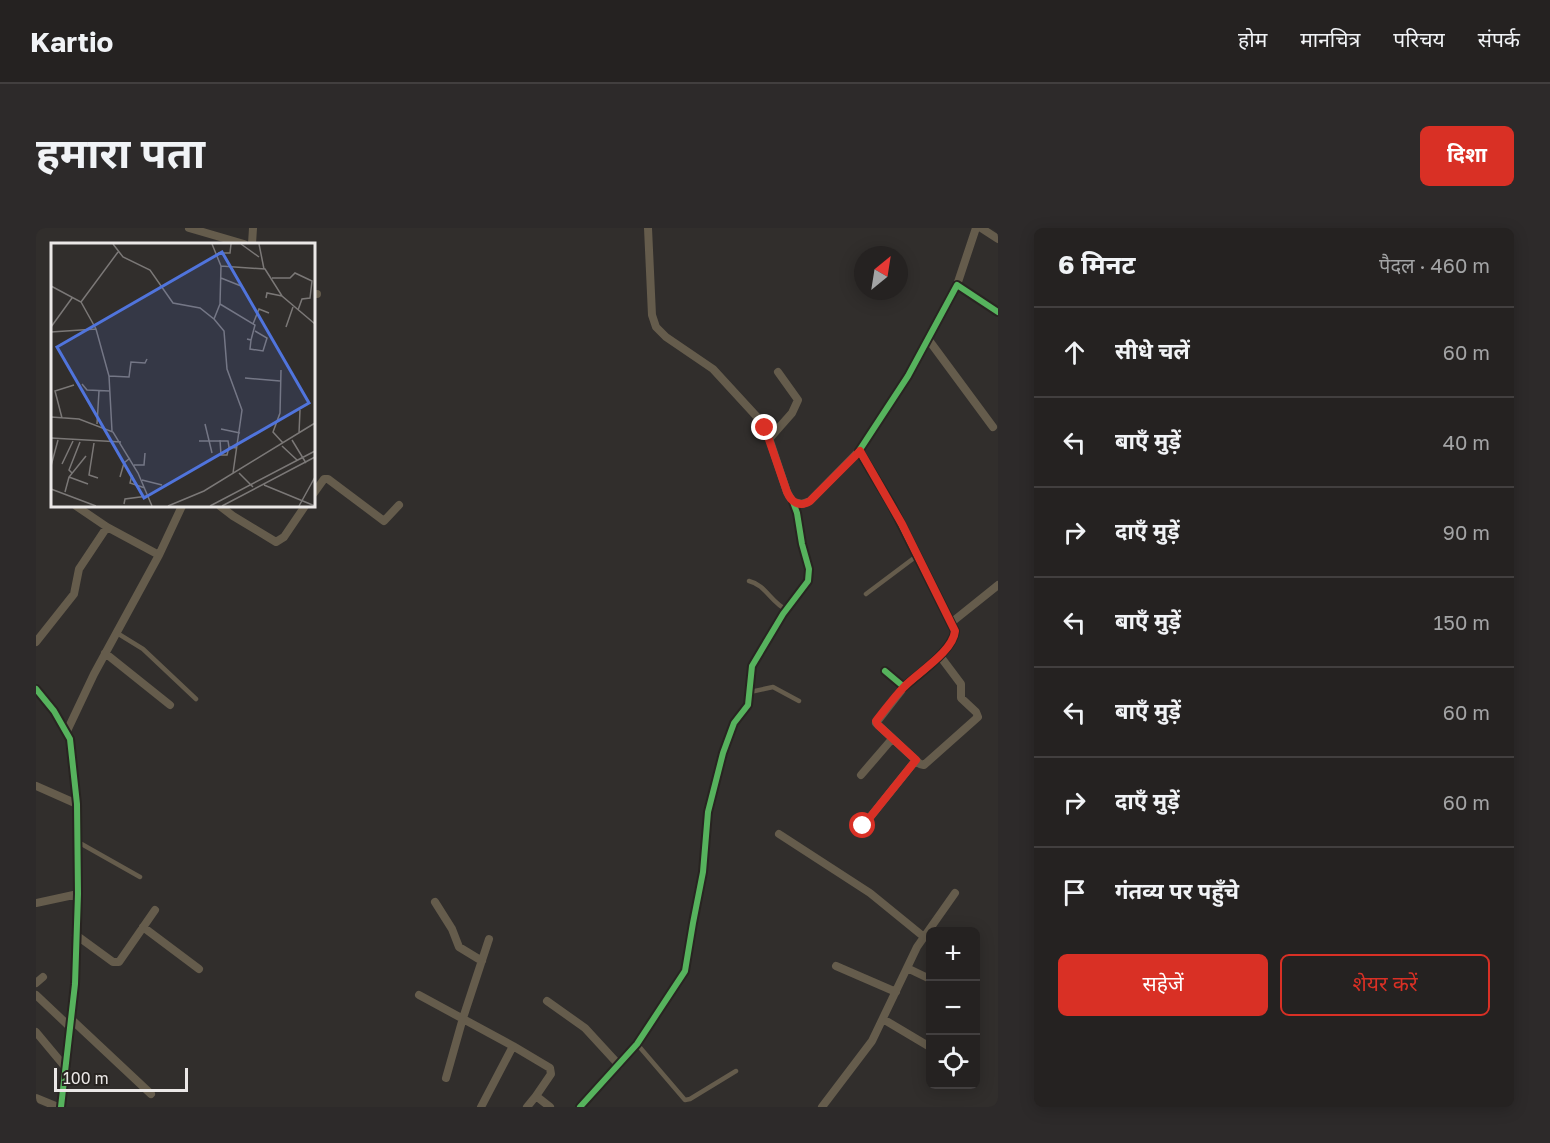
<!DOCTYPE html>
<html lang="hi">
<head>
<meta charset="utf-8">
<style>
  body { margin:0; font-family:"Golos Text","Noto Sans Devanagari",sans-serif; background:#2d2a2a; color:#f1f3f6 }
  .controls { position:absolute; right:18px; bottom:18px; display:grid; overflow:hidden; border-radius:9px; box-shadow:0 3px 15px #0003 }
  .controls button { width:54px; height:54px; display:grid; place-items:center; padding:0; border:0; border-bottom:2px solid #423f3f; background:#252221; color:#f1f3f6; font:30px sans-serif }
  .compass { position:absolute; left:818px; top:18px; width:54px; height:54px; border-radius:50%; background:#252221; box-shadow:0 3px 15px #0003; rotate:30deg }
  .scale { position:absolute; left:18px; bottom:15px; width:134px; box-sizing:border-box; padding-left:6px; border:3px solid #ebe8e7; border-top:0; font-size:16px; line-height:21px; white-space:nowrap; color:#ebe8e7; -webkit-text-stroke:4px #282421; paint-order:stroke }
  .stop { position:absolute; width:18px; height:18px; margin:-14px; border:4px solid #d93025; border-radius:50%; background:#fff }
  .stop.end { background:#d93025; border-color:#fff; box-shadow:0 2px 6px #0008 }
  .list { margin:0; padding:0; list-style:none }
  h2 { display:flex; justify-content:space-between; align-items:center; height:78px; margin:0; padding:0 24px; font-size:26px }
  h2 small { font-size:20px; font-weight:400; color:#a3a4a5 }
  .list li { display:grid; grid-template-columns:39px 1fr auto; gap:18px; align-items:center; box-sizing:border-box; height:90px; padding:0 24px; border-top:2px solid #423f3f }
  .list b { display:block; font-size:22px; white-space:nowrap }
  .list em { font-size:20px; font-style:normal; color:#a3a4a5 }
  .actions { display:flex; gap:12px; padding:18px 24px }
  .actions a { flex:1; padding:14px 0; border:2px solid #d93025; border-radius:9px; text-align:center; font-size:21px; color:#d93025 }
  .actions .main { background:#d93025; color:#fff }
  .icon { flex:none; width:33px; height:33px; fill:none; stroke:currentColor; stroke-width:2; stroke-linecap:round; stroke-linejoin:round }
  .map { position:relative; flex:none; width:962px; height:879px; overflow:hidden; border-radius:9px }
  header { display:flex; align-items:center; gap:36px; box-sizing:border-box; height:84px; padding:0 30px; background:#252221; border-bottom:2px solid #423f3f }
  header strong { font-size:28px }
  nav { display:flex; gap:33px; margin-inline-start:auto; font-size:21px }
  .intro { display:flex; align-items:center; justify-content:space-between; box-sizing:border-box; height:144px; padding:0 36px }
  h1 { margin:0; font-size:42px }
  .button { padding:15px 27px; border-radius:9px; background:#d93025; color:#fff; font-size:21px; font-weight:700 }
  main { display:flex; gap:36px; padding:0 36px }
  aside { flex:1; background:#252221; border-radius:9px; box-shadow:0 3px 15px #0003 }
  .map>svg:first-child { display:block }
</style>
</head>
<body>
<header>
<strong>Kartio</strong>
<nav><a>होम</a><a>मानचित्र</a><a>परिचय</a><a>संपर्क</a></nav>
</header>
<div class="intro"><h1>हमारा पता</h1><a class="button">दिशा</a></div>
<main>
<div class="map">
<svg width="962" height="879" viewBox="0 0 962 879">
  <rect width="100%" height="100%" fill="#312e2c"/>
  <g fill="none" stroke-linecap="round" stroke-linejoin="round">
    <!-- service -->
    <path stroke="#655c4c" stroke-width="4.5" d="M713 353C730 357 735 375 751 382
      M830 366 882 327
      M81 405 107 421 160 471
      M714 464 737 459 763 473
      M42 614 104 649
      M601 816 649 872 654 871 700 843"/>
    <!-- minor -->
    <path stroke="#655c4c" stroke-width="8" d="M153 0 208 16
      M612 0 616 87 620 99 630 109 677 141 722 190 734 213 751 264 757 274 766 276 774 273 823 223
      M945 0 962 11
      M216 16 217 0
      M921 57 940 0
      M278 66H281
      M892 111 957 199
      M733 211 756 185 762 172 742 144
      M278 265 288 251H292L348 293 363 277
      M40 278 71 299 123 327
      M184 278 197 288 240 314 248 309 269 278
      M916 394 962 357
      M0 414 38 366 43 341 71 299
      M69 425 134 477
      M849 443 868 459C882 447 917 422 919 403L855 276 823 223 872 148 921 57 962 84
      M868 459 840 495 884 536 888 537 942 489 940 484 925 470V456L904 428
      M0 461 18 483 34 511 41 576 42 666 39 756 25 879
      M31 503 58 446 123 327 146 278
      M825 547 856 511
      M0 558 41 576
      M827 598 880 532
      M743 606 834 665 888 709
      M399 674 416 701 423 719 446 733
      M0 675 42 666
      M107 699 163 741
      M40 707 77 734H83L119 682
      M800 738 860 764
      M871 740 894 751
      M0 755 7 749
      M0 767 34 799
      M383 767 477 818 514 840 515 846 500 868 514 879
      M511 773 549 800 583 837
      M35 791 115 866
      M847 791 894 819
      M0 804 30 840
      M410 850 427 790 453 711
      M0 870 22 879
      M445 879 477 818
      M491 879 500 868
      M544 879 601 816 649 743 657 695 667 644 672 584 687 525 698 495 712 477 716 438 747 386 772 353 773 341 766 316 761 285 757 274
      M786 879 836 813 881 719 919 665"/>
    <!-- cycleway casing -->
    <g stroke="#282421" stroke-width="10">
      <path id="cycleway" d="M849 443 868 459C882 447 917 422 919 403L855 276 823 223 872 148 921 57 962 84
        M0 461 18 483 34 511 41 576 42 666 39 756 25 879
        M544 879 601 816 649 743 657 695 667 644 672 584 687 525 698 495 712 477 716 438 747 386 772 353 773 341 766 316 761 285 757 274"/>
    </g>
    <!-- cycleway -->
    <use href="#cycleway" stroke="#56b35d" stroke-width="6"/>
  </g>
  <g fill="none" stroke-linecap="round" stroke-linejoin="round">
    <!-- route -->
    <path stroke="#d93025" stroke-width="8" d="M729 200 751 264C755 274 764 280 774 273L824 223 866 296 919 403C917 424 881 445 868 459 858 469 849 482 840 493L842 497 880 532 827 598"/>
  </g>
  <!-- overview -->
  <g transform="translate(15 15)">
    <rect width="264" height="264" fill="#312e2c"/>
    <path fill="none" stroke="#7b7877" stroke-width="1.5" d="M62 1 72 14 99 27 122 60 149 65 163 76 169 61M161 1 170 23M190 1 208 14M208 1 213 26M167 10H179L180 1M170 35 190 43M221 35H239L244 30 261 38 259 55 251 56 247 67M0 43 30 59 45 86 58 133 61 188M215 55 216 50 231 53M30 59 67 9M163 76 173 88 176 126 191 167 182 230M202 81 208 66 218 70M0 84 21 55M235 84 242 64M0 89 45 86M196 96 200 97 204 82 169 61 170 23 214 26 231 53 264 81M200 97 199 106 212 108 216 95 204 88M230 127 229 170 222 189 232 200M58 133 78 134 80 119 94 120 96 116M194 135 229 138M31 141 36 147 59 148M0 174 28 176 62 189 87 230 101 263M11 175 4 148 23 142M46 181 48 148M154 181 161 210M170 186 189 190M248 190 249 167M0 195 70 199M169 197 170 212H176L178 204M241 197 255 220M148 198H177L178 204 186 205M43 200 38 232 47 235M231 203 246 217M11 221 22 198M83 222H93L94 210M0 223 7 197M21 230 18 227 29 199M188 230 202 244M81 232 79 240 94 245M18 234 37 241M69 234 73 220 79 215M91 237 111 242M213 242 264 263M0 246 45 263M14 249 18 234 35 213M73 261 74 256 97 253M117 263 153 248 264 180M159 263 264 208M171 263 264 214M248 263 264 234"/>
    <path fill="#5074dc" fill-opacity="0.15" stroke="#5074dc" stroke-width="3" d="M171 9 258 160 93 255 6 104Z"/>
    <rect width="264" height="264" fill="none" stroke="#ebe8e7" stroke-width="3"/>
  </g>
</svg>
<div class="controls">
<button>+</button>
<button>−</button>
<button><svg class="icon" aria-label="locate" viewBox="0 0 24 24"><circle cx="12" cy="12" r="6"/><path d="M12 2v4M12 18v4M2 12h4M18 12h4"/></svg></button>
</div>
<svg class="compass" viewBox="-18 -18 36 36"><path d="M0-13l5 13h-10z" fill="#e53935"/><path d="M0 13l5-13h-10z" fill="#a3a4a5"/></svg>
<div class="scale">100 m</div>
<div class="stop" style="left:827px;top:598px"></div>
<div class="stop end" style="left:729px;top:200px"></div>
</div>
<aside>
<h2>6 मिनट<small>पैदल · 460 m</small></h2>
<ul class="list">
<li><svg class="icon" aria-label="ahead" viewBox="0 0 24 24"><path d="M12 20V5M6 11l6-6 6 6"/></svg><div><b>सीधे चलें</b></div><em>60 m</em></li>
<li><svg class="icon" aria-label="left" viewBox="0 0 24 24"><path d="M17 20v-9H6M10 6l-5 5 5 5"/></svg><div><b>बाएँ मुड़ें</b></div><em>40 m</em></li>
<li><svg class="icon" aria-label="right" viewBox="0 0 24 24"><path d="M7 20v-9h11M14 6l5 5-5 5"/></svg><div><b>दाएँ मुड़ें</b></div><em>90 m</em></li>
<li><svg class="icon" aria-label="left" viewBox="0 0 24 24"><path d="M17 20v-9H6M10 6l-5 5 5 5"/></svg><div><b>बाएँ मुड़ें</b></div><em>150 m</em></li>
<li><svg class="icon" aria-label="left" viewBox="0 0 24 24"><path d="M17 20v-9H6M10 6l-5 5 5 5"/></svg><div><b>बाएँ मुड़ें</b></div><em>60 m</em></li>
<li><svg class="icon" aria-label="right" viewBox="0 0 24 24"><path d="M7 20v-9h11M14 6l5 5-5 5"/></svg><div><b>दाएँ मुड़ें</b></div><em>60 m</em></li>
<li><svg class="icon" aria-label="arrive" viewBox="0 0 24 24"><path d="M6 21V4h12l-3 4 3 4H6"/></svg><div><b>गंतव्य पर पहुँचे</b></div></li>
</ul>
<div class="actions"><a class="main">सहेजें</a><a>शेयर करें</a></div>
</aside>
</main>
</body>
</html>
